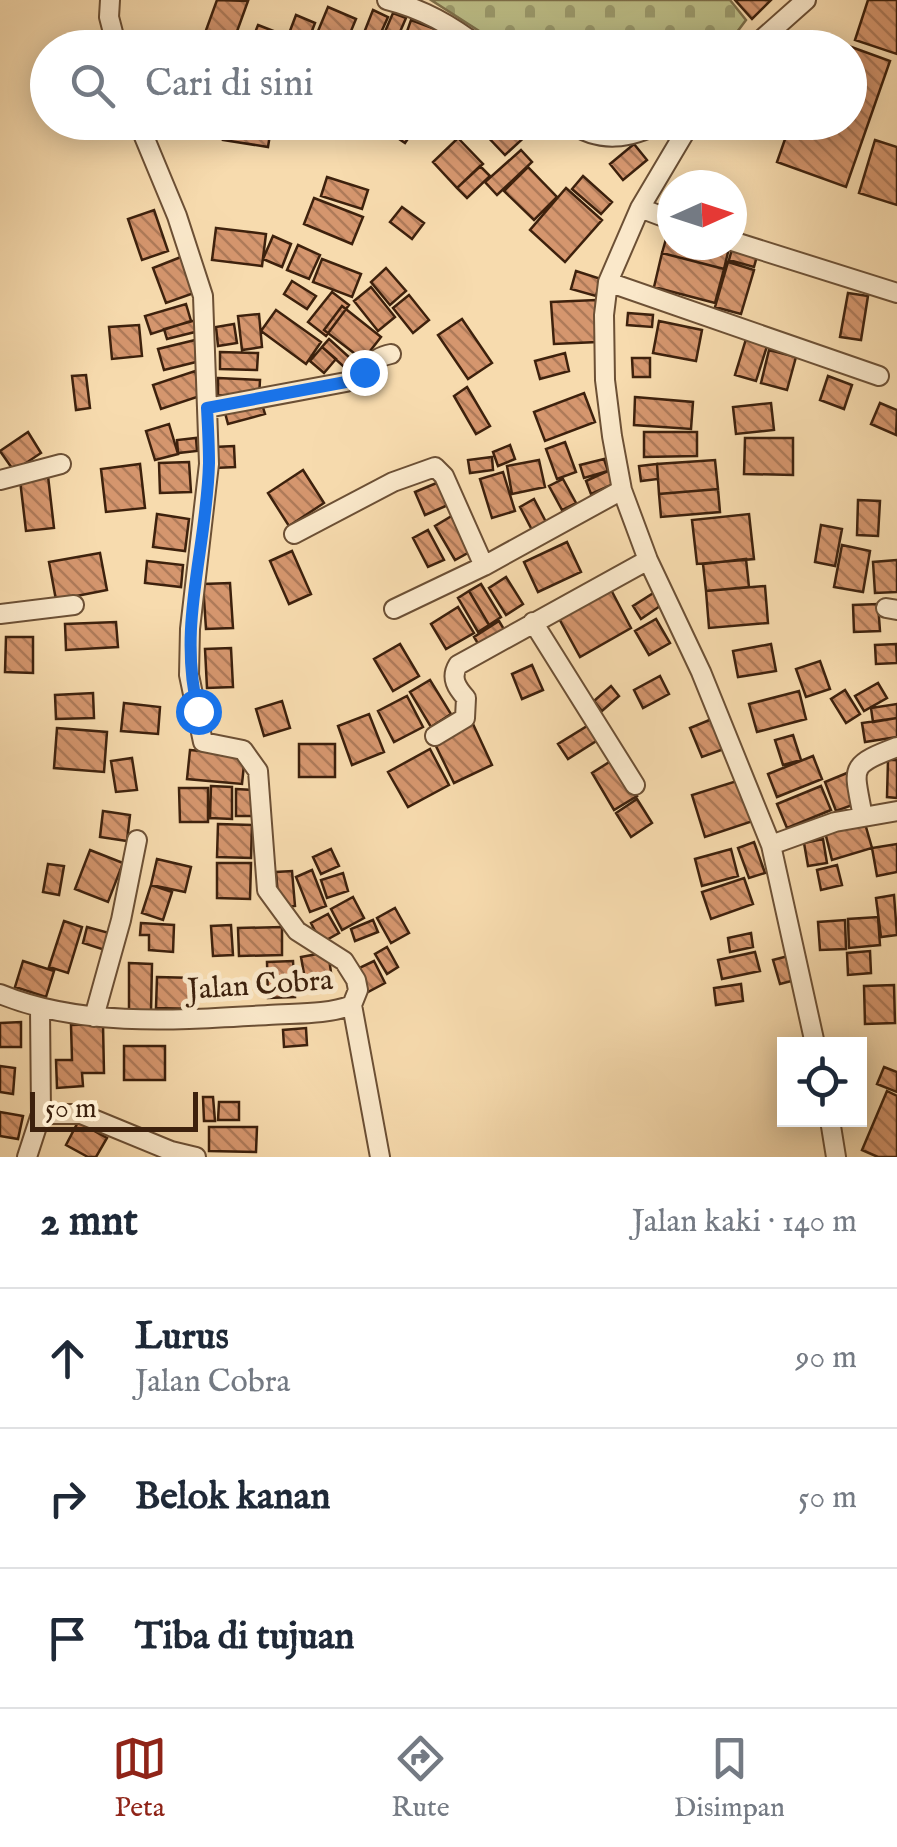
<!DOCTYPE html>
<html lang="id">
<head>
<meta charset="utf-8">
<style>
  body { margin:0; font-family:"IM FELL English",serif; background:#f6f6f7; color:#1f2937 }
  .controls { position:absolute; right:30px; bottom:30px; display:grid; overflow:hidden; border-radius:0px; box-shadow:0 5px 25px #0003 }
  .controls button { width:90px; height:90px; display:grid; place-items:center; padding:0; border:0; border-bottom:2px solid #e0e1e3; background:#fff; color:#1f2937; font:50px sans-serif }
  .compass { position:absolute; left:657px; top:170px; width:90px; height:90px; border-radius:50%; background:#fff; box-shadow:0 5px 25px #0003; rotate:87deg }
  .scale { position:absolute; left:30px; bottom:25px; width:168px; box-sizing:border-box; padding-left:10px; border:5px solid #3d210d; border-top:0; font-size:28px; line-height:35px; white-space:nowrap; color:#3d210d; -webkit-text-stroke:8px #fae8ca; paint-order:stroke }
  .stop { position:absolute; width:30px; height:30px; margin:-22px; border:8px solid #1a73e8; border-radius:50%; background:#fff }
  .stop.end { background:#1a73e8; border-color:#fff; box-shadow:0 2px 10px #0008 }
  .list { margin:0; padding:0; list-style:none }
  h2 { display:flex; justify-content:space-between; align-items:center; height:130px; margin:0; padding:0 40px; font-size:42px }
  h2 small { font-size:32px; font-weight:400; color:#747a83 }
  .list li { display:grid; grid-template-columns:65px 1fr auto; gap:30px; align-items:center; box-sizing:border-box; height:140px; padding:0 40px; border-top:2px solid #e0e1e3 }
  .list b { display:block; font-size:38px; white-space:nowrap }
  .list p { margin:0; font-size:32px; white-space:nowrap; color:#747a83 }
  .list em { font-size:32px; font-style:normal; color:#747a83 }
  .icon { flex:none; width:55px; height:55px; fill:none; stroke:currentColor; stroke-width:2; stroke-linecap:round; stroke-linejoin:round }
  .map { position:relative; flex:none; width:897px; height:1157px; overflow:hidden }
  .search { position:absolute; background:#fff; box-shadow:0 5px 25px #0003; left:30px; right:30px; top:30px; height:110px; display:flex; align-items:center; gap:25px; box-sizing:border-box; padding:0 35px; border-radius:55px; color:#747a83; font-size:38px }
  .sheet { height:550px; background:#fff }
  nav { display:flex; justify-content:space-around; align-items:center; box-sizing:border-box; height:140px; border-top:2px solid #e0e1e3; background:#fff; font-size:28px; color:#747a83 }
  nav a { display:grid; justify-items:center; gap:5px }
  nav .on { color:#8f2418 }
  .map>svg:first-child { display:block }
</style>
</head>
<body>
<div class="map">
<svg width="897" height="1157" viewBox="0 0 897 1157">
  <defs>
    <pattern id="cemetery-stones" width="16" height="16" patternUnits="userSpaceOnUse" patternTransform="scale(2.5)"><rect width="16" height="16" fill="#bec089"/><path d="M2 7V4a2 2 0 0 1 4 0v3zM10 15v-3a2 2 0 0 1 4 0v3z" fill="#9c9c6e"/></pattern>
    <pattern id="building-back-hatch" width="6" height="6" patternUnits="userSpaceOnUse" patternTransform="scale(2.5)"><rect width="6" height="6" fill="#d5966e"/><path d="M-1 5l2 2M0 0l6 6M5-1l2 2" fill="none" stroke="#ae7a59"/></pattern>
  </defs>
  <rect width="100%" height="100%" fill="#f7dbae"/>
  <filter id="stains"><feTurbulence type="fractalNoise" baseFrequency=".002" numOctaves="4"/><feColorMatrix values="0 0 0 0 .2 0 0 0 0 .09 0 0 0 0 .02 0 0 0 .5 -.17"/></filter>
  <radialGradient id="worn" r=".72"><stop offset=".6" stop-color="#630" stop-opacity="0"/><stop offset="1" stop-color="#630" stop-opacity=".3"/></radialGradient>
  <!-- cemetery -->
  <path fill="url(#cemetery-stones)" stroke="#7e704b" stroke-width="2.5" d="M431 0H730L746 20 734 36 746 44 744 48 504 47Z"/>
  <!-- building -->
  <path fill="url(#building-back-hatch)" stroke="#3d210d" stroke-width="2.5" d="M217 0 248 1 231 48H211L201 44Z
    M735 0H771L752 19Z
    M868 0H897V54L855 40Z
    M328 7 356 19 344 48H311Z
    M373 10 388 17 374 48H358Z
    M393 13 406 18 393 48H378Z
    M296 15 315 23 307 44 288 36Z
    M411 20 435 29 428 48 404 40Z
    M258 25 307 44 306 48H249Z
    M438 30 476 48H430Z
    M821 36 890 61 846 187 777 162 791 122H850V48H817Z
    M171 122H208L206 134 171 129Z
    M226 122H272L268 147 223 140Z
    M374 122H411L416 127 405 143Z
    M498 122H520L529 133 505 155 485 134Z
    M458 138 483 164 457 188 433 162Z
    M875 140 897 147V205L859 193Z
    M634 144 647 160 623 180 610 164Z
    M521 150 532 162 497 195 485 182Z
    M480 166 490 176 467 198 457 188Z
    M528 167 557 197 534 220 504 191Z
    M583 176 612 202 601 214 572 189Z
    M327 177 368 190 362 209 321 196Z
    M566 188 602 220 565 262 530 230Z
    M314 198 363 217 352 244 304 224Z
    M402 207 424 223 412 239 390 222Z
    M154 210 168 251 142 260 128 219Z
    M216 228 266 234 262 266 212 260Z
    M668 232 672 233V245L729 248 724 269 662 253Z
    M273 236 291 244 282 267 263 259Z
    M298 245 320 255 309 279 287 270Z
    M732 249 757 256 754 267 729 260Z
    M662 253 724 269 715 303 654 287Z
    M181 257 194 293 166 303 153 268Z
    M322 259 361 274 352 297 313 282Z
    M728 262 754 270 741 314 715 307Z
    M386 268 406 291 390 305 371 282Z
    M576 271 601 279 596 296 571 289Z
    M292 281 316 296 307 309 284 294Z
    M371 287 395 317 378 331 354 301Z
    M332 292 349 305 326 336 308 322Z
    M848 293 868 296 861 340 840 337Z
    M409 295 429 320 413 333 393 308Z
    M596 300 597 342 554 344 551 302Z
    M186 304 191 321 151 334 145 316Z
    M342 306 381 337 363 360 324 330Z
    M276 310 321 342 306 364 261 331Z
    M628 313 653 315 652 327 627 325Z
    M259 314 262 347 242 350 238 316Z
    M462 319 492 363 468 379 438 335Z
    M196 320 199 331 167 339 164 329Z
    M659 321 702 330 696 361 653 353Z
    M234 324 237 343 218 346 216 327Z
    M139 325 142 356 112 359 109 327Z
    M329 339 360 367 353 375 322 347Z
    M746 339 767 346 756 381 735 375Z
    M195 340 200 361 164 370 158 349Z
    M322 347 336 359 324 373 310 361Z
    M769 350 796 357 787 390 761 383Z
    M220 352 258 353 257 370 220 369Z
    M565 353 569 371 540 379 535 361Z
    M632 358H650V377H633Z
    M195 371 203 395 161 409 153 385Z
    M86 375 90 408 76 410 72 376Z
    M828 376 852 385 844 409 820 400Z
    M218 378 260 380 259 397 218 395Z
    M467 387 490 426 476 434 454 396Z
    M584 393 595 422 545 441 534 412Z
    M635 397 693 402 691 429 634 425Z
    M260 398 265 414 228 424 224 409Z
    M771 403 774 430 736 434 733 407Z
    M880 403 897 410 896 435 871 424Z
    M169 424 178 454 155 460 146 431Z
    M28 432 41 453 14 471 0 451Z
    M644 432H697V456L644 457Z
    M196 438 197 451 178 453 177 440Z
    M745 438H793V475L744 474Z
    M565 442 576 472 557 479 546 449Z
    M510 445 515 459 498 466 493 452Z
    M234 446 235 467 215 468 214 447Z
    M492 457 493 470 470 473 468 460Z
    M604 459 608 471 584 478 580 465Z
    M539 460 545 487 512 494 507 466Z
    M715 460 718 489 659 494 657 464Z
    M189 462 191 492 160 493 159 463Z
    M140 464 145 508 106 512 101 469Z
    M657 464 658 479 641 481 639 466Z
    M303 470 324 503 289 526 268 493Z
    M610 470 616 483 591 494 586 481Z
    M503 472 515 511 492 518 480 479Z
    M48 476 54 528 26 531 20 480Z
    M563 479 576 503 562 510 549 486Z
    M439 482 448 505 425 515 415 492Z
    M718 489 720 512 661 517 659 494Z
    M534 499 546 522 532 530 520 507Z
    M858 500 880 501 878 536 857 535Z
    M157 514 189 519 185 551 153 547Z
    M455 514 475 549 455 560 435 526Z
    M749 514 754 559 697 564 692 520Z
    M821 525 842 529 835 566 815 562Z
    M428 530 444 560 428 567 413 538Z
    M567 542 581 572 538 592 524 562Z
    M842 545 870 551 863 592 834 587Z
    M292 551 311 594 289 604 270 561Z
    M100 553 107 590 56 600 49 562Z
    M746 559 749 587 706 591 703 564Z
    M897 560V592L875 593 873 562Z
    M147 561 183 565 181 587 145 583Z
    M506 577 523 604 506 615 489 588Z
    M230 583 233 628 206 629 203 584Z
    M481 584 501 617 489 625 469 591Z
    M608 584 631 628 580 657 556 613Z
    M765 586 768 623 709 628 706 591Z
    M469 591 489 625 478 632 458 598Z
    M655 592 663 604 641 619 633 606Z
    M878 604 880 631 854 632 853 605Z
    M458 607 474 633 446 649 431 624Z
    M656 619 670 643 649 655 635 631Z
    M499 621 505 631 480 647 474 637Z
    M116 622 118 647 66 650 65 624Z
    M6 637H33V673L5 672Z
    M400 644 419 676 393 691 374 659Z
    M771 644 776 671 738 677 733 651Z
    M896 644 897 663 876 664 875 645Z
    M231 648 233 687 207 688 205 649Z
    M820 661 830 689 806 697 796 669Z
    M532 665 543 690 522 699 512 674Z
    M660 676 669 694 643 708 634 690Z
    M430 680 451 714 431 727 410 692Z
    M878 683 887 698 864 711 855 696Z
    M611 686 619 696 602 711 594 701Z
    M845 690 860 714 846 723 831 699Z
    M799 691 806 719 757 732 749 704Z
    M93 693 94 718 56 719 55 695Z
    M407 696 423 727 394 742 378 711Z
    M282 701 290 728 264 736 256 709Z
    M124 703 160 707 158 734 121 731Z
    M897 704V718L873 722 871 708Z
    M369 714 384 752 352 765 338 726Z
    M897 718V737L865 742 862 723Z
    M712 719 724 749 702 757 690 728Z
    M592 723 601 738 568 759 558 744Z
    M473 724 492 765 454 783 434 742Z
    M57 728 107 732 104 772 54 768Z
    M793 735 801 760 783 765 775 740Z
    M299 744H335V777H299Z
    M430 749 449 785 408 807 388 772Z
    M190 750 245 755 242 784 187 779Z
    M813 756 822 779 777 797 768 774Z
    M132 758 137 790 116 792 111 761Z
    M614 759 637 796 614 810 592 773Z
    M888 760H897V798L887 797Z
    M847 773 858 803 836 811 825 782Z
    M740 780 753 821 705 837 692 795Z
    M211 786 232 787V819L210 818Z
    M821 786 831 810 787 828 777 804Z
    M179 788H208V822H180Z
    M236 789 253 790V816H236Z
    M637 799 652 823 631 837 616 813Z
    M103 811 130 815 127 841 100 837Z
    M864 820 872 848 832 860 825 832Z
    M218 824 252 825 251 858 217 857Z
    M823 839 827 863 808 866 804 843Z
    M754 842 765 873 749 878 738 848Z
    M897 844V872L877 876 872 848Z
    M331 849 339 866 321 874 313 857Z
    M731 849 738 876 702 886 695 859Z
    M90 850 123 863 108 902 75 889Z
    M157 859 191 867 185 892 151 885Z
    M217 863H251L250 899 217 898Z
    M48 864 64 866 59 895 43 892Z
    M837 865 842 885 821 890 817 870Z
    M312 870 326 906 310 912 296 877Z
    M292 871 295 906 279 908 276 872Z
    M343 873 348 891 327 898 321 880Z
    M744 878 753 904 711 919 702 892Z
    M151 885 172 892 163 920 142 913Z
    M894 895 897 935 881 937 876 898Z
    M353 897 364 918 342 930 331 909Z
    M395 908 409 933 391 943 377 918Z
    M328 914 339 933 321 943 311 923Z
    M878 917 880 945 849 948 848 919Z
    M373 920 378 932 355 941 351 929Z
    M845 920 846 949 820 950 818 922Z
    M64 921 82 927 68 973 49 967Z
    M141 923 174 925 173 952 149 950V935H140Z
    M231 925 233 955 213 956 211 926Z
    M87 927 113 934 108 951 83 943Z
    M282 927V955L239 956 238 928Z
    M751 933 753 947 730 952 728 938Z
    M387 947 398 967 387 974 375 954Z
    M870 951 871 973 848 975 847 953Z
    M328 952 333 986 307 990 301 957Z
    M755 952 760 971 722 979 718 960Z
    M788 956 795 980 780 984 773 960Z
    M23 961 54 971 46 997 15 987Z
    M293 961 295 997 268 998 267 962Z
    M374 961 385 983 368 992 357 969Z
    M129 963 152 964 151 1012H129Z
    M157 977 196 978V1009L156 1008Z
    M741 984 743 1001 716 1005 714 988Z
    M894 985 895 1023 865 1024 864 986Z
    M21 1022V1047H0V1023Z
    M103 1024 104 1073H82L83 1086 57 1088 56 1060H72L71 1025Z
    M306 1028 307 1045 284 1047 283 1030Z
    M124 1046H165V1080H124Z
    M0 1066 15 1068 13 1094 0 1092Z
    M884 1067 897 1072V1092L877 1084Z
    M887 1091 897 1096V1157H878L862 1150Z
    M203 1097H213L215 1121H204Z
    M219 1102H239V1120H218Z
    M0 1112 23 1116 18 1139 0 1136Z
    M78 1122 107 1138 96 1157H88L66 1145Z
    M209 1127H257L256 1152 209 1151Z"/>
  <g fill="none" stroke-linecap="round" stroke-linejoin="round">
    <!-- minor casing -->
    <g stroke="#6c5035" stroke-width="22">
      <path id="minor" d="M110 0 109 17 117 48
        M387 0C423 9 451 25 481 48
        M752 48 806 0
        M138 122 177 216 203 296 209 464 190 629 189 675 203 742 243 750 258 771 267 890 297 931 344 961 356 980 358 990 352 1005
        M569 122C600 144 630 139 662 122
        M691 122 640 208 608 282 604 315 605 380 612 436 622 490 648 560 701 672 771 845 815 1044
        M640 208 672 220
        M732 241 897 293
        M608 282 879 376
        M207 408 346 382C364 374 372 357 391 354
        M0 480 61 464
        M294 534 393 482 435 467 444 476 484 566
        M886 608 897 610
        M394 609 484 566 622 490
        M0 614 74 605
        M533 622 635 785
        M435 736 465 718 466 698C457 688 450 678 458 665L648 560
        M863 817C854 767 847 766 897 747
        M771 845 835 822 897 811
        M0 994C83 1028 180 1020 268 1015 294 1013 327 1015 352 1005
        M352 1005 380 1157
        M94 1017 121 920 137 840
        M41 1114H81L171 1151 196 1157
        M830 1120 836 1157
        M27 1157 41 1114 40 1009"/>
    </g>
    <!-- minor -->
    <use href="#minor" stroke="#fae8ca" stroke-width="18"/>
  </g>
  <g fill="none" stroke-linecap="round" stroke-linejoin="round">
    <!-- route -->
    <path stroke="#1a73e8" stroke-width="12" d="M198 711C177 624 207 549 209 463 209 445 208 426 207 408L346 382 364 372"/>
  </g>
  <g text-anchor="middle" stroke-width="10" stroke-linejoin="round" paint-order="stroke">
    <!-- street labels -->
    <g font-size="30" fill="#3d210d" stroke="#fae8ca">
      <text transform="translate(260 984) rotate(-4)" y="10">Jalan Cobra</text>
    </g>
  </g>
  <rect width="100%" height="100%" filter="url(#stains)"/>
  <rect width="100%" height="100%" fill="url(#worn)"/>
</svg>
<div class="controls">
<button><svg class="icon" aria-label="locate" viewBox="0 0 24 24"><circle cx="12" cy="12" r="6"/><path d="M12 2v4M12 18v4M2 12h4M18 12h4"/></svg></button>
</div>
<svg class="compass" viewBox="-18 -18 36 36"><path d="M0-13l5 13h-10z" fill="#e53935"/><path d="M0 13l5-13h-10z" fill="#747a83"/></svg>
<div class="scale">50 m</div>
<div class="stop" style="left:198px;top:711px"></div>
<div class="stop end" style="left:364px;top:372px"></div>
<div class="search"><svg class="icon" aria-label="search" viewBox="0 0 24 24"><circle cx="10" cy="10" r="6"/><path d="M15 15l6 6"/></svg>Cari di sini</div>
</div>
<section class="sheet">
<h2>2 mnt<small>Jalan kaki · 140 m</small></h2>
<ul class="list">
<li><svg class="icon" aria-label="ahead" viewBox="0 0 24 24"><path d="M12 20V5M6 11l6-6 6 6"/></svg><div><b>Lurus</b><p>Jalan Cobra</p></div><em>90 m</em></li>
<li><svg class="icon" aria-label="right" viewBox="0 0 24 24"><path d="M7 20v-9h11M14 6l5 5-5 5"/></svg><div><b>Belok kanan</b></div><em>50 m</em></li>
<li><svg class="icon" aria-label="arrive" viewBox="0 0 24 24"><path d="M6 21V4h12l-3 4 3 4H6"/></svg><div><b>Tiba di tujuan</b></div></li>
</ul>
</section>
<nav>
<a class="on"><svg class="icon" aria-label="map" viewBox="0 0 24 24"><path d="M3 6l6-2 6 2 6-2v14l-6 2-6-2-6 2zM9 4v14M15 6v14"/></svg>Peta</a>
<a><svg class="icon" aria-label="directions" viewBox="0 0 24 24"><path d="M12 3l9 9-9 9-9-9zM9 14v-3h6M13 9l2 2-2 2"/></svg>Rute</a>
<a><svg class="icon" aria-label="saved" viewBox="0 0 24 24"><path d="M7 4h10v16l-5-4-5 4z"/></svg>Disimpan</a>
</nav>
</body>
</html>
